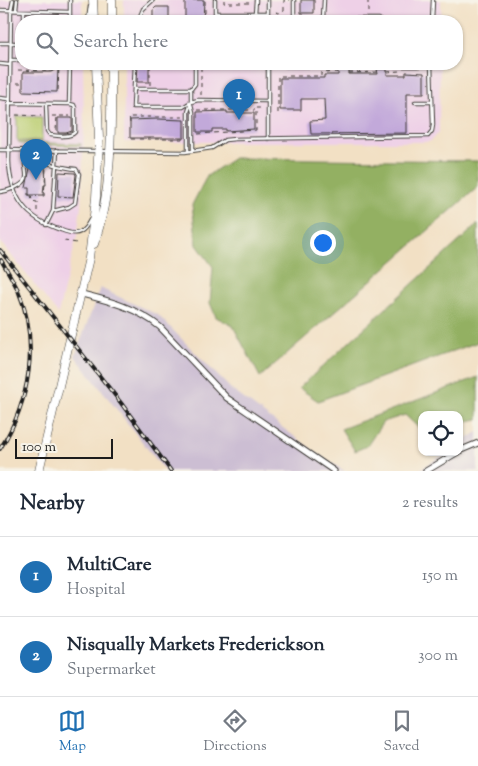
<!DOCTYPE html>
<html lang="en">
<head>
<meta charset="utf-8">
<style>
  body { margin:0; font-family:"Sorts Mill Goudy",serif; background:#f6f6f7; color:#1f2937 }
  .controls { position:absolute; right:15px; bottom:15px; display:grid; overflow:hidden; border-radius:10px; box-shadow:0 1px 4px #0004 }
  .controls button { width:45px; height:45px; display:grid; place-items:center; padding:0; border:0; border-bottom:1px solid #e0e1e3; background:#fff; color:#1f2937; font:25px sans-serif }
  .scale { position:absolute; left:15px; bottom:12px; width:98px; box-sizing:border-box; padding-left:5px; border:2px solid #1c1c1c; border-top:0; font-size:14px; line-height:18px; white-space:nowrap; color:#1c1c1c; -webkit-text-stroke:4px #f7f3e8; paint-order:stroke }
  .you { position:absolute; left:322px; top:242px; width:18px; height:18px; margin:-12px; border:4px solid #fff; border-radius:50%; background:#1a73e8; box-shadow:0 0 0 8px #1a73e833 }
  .badge { display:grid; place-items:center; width:32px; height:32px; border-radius:50%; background:#1f6fb2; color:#fff; font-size:16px; font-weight:700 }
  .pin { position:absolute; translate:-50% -41px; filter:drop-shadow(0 1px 2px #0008) }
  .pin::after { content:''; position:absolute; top:26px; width:18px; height:15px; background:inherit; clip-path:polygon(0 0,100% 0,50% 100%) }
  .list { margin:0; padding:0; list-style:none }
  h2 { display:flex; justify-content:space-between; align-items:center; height:65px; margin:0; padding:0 20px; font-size:21px }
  h2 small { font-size:16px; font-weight:400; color:#747a83 }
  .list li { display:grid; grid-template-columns:32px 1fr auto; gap:15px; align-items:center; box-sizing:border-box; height:80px; padding:0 20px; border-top:1px solid #e0e1e3 }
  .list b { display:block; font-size:19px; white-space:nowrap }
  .list p { margin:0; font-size:16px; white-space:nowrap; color:#747a83 }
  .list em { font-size:16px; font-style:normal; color:#747a83 }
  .icon { flex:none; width:28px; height:28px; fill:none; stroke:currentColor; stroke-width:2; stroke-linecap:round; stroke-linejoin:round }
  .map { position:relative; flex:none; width:478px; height:471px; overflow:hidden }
  .search { position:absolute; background:#fff; box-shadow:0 1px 4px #0004; left:15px; right:15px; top:15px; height:55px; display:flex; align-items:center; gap:12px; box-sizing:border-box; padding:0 18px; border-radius:20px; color:#747a83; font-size:19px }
  .sheet { height:225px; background:#fff }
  nav { display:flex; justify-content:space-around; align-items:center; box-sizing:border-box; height:70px; border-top:1px solid #e0e1e3; background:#fff; font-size:14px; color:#747a83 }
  nav a { display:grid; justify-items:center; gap:2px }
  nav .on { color:#1f6fb2 }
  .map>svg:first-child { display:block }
</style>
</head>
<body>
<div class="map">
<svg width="478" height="471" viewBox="0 0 478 471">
  <rect width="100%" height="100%" fill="#f7f3e8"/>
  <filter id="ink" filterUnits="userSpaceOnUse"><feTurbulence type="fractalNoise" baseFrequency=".02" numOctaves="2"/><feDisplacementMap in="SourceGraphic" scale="10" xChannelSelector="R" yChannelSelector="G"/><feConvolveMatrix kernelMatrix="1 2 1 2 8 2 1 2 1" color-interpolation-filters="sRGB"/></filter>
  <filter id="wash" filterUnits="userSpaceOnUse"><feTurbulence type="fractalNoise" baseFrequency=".0096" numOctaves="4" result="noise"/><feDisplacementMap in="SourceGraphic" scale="20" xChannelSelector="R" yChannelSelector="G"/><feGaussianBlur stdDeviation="1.12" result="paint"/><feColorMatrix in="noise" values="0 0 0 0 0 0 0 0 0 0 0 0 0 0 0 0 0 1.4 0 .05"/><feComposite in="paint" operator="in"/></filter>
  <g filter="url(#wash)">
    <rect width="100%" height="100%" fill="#f2e0c4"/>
    <!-- built -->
    <path fill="#eed0e7" d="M0 0H82V21H21V64H83L84 127 81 206 77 236 58 314 0 241Z
      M124 0H441V21H124Z
      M124 64H440L439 133 429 142H124Z"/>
    <!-- industrial -->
    <path fill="#ccbed3" d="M100 288 158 315 232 390 322 457 345 471H165L75 356Z
      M478 432V471H418L447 452H459V444Z"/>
    <!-- green -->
    <path fill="#bacd70" stroke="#6b7446" d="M17 116 42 117V141H18L17 139Z
      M18 142 81 144V146L20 144Z"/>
    <!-- forest -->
    <path fill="#93b062" stroke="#58663f" d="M234 158 478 161V187L260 377 233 326 216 317 210 303 213 267 197 245 192 205 207 176Z
      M478 224V342L318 401 299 388Z
      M478 377V419L459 423V415H422V431L405 415 383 422 367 446 355 451 341 429Z"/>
    <g id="blocks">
      <!-- building -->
      <path fill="#c2a9da" d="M185 0H204L203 21H185Z
        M301 0H314V13H301Z
        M156 7H169V21H153V10Z
        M138 65H149V82H137Z
        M58 68 57 92 23 91V72H51Z
        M338 69H349V74H378L377 69H387V75H406V72L424 73V93H407V133L311 134 310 121 325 120 324 99H301V110H280V78H324V75H338Z
        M227 111V113H254V129L226 131V129H212V132H197V112Z
        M58 118H72V131L66 133H58Z
        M158 119 184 120V138H130V120Z
        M31 163 45 166 46 185H44L43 195H29V188H26Z
        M59 172 75 173 76 175 73 197 58 196Z"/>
    </g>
  </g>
  <g filter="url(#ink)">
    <use href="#blocks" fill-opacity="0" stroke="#3c3935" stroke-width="1"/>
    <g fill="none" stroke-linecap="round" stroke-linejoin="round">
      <!-- service casing -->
      <g stroke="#3c3935" stroke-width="4.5">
        <path id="service" d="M13 0 11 10 9 161C10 198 27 219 61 230 66 232 75 235 80 232 84 230 88 224 90 220
          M268 0V21
          M294 0V18
          M0 10 70 12V21
          M16 10 17 0
          M70 12V0
          M215 13V0
          M250 13V21
          M255 13 256 0
          M268 18 379 19
          M323 19 324 0
          M24 21V11
          M88 21 90 6
          M138 21 143 9 153 0
          M215 21V13H268
          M432 21 433 0
          M0 43H21
          M10 60H21
          M0 64 10 65
          M135 64 133 107H183L191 102 198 100 268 101
          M263 64 287 66H431
          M134 89H191
          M0 98 8 99
          M415 102H432
          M9 103 69 104 70 64
          M46 104 47 131 50 135C57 136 70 138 75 132V108L74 105 70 104
          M191 104 193 112V150
          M268 139V65
          M0 150 185 152 212 148 225 140 235 139 428 136 432 131 433 125 431 64
          M188 151V112L191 102V89L195 84V64
          M0 192C8 191 24 186 26 178 27 174 25 168 25 164L29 160C46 161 60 168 76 169L79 174 75 203 69 207 53 211
          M46 225 53 211 57 150"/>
      </g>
      <!-- minor casing -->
      <g stroke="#3c3935" stroke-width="7">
        <path id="minor" d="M82 294C110 301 137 308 160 327L227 398 334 471
          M459 451 478 443
          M426 471 458 452"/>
      </g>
      <!-- secondary casing -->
      <g stroke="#3c3935" stroke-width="9">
        <path id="secondary" d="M93 0 94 21
          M112 21V0
          M94 244C114 187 111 123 111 64
          M39 471 89 258 96 198 99 139 96 64"/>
      </g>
      <!-- path -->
      <path stroke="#3c3935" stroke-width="1" stroke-dasharray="4 4" stroke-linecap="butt" d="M224 0V3H250V0
        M368 0V13
        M276 12 279 13 284 10V0H290
        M205 21V0
        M142 64H149
        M18 70 50 71 59 65
        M387 72 399 71
        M349 73 378 72
        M17 83H23
        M150 85V64
        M58 90 59 66
        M201 95V64
        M197 110H255
        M278 113V76H321V73L338 72
        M16 115 41 116
        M52 116H70
        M130 123 129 117H184
        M56 130 57 117
        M198 134 256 130V108H261
        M131 139H183
        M28 193V195H30
        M37 211V202L32 201 31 195 44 196 46 168
        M64 241 77 243"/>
      <!-- service -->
      <use href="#service" stroke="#fff" stroke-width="2.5"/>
      <!-- minor -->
      <use href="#minor" stroke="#fff" stroke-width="5"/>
      <!-- secondary -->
      <use href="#secondary" stroke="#fff" stroke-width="8"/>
      <!-- rail casing -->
      <g stroke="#1c1c1c" stroke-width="4">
        <path id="rail" d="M0 250 121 403 171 471
          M0 449C30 402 40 343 18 290 13 280 7 270 1 260"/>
      </g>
      <!-- rail -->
      <use href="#rail" stroke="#f7f3e8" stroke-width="2" stroke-dasharray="5.5" stroke-linecap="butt"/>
    </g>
  </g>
</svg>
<div class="controls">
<button><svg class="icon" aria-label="locate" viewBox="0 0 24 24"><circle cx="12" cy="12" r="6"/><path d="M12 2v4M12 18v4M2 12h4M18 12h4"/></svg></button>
</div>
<div class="scale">100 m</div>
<div class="you"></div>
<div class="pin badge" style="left:239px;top:120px">1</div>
<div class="pin badge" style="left:36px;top:180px">2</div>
<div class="search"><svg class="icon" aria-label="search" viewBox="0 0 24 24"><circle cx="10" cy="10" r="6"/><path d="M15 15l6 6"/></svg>Search here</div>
</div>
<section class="sheet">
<h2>Nearby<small>2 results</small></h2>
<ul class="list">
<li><span class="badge">1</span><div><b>MultiCare</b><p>Hospital</p></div><em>150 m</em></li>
<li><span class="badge">2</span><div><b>Nisqually Markets Frederickson</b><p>Supermarket</p></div><em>300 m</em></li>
</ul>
</section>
<nav>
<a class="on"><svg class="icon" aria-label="map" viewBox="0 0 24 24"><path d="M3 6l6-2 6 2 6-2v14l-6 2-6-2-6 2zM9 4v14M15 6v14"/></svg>Map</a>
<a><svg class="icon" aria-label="directions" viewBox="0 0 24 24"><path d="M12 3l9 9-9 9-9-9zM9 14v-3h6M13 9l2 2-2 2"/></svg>Directions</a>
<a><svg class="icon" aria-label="saved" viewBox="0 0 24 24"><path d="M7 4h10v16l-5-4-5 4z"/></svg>Saved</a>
</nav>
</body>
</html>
